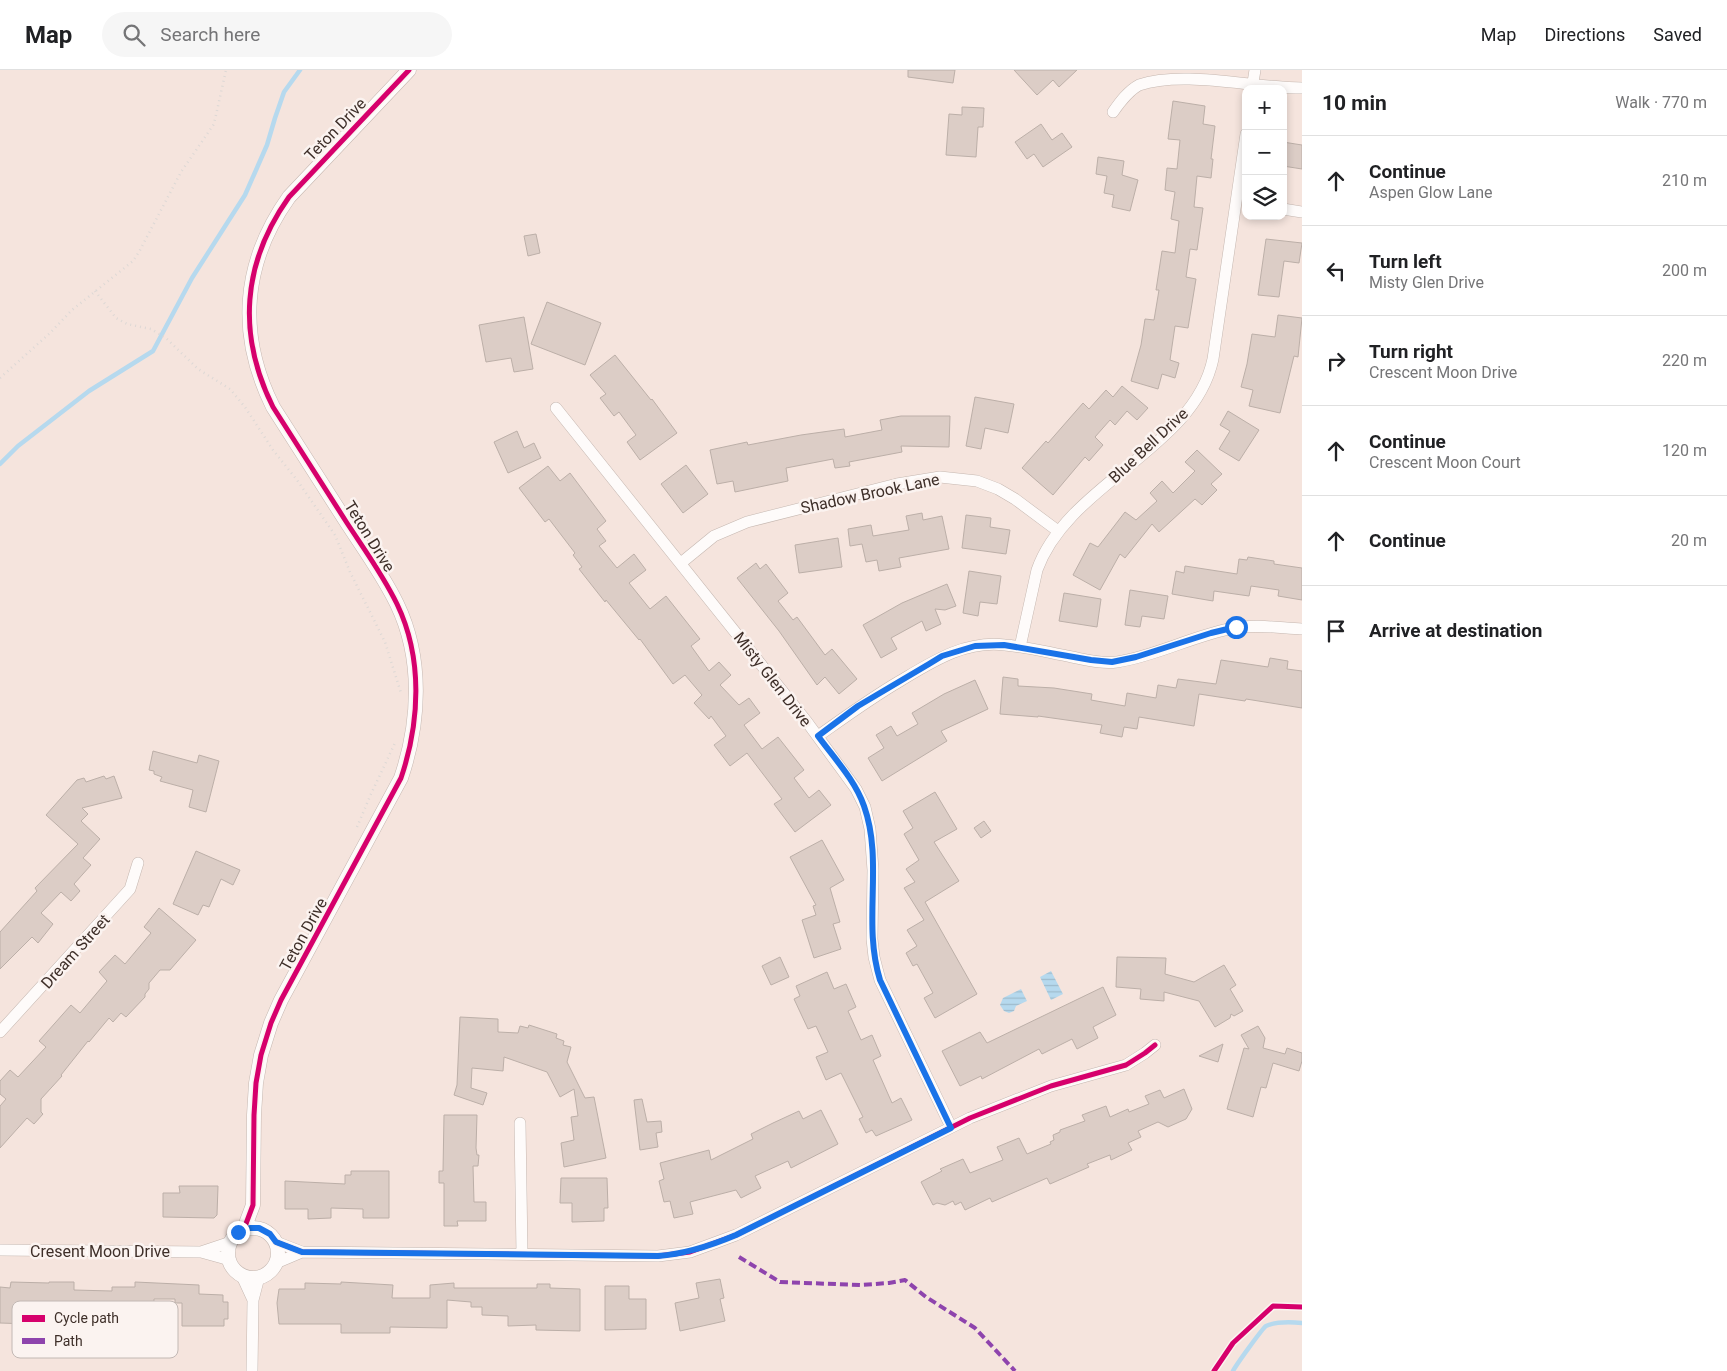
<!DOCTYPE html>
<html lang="en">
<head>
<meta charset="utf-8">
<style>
  body { margin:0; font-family:Roboto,sans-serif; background:#f6f6f6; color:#202124 }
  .controls { position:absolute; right:15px; top:15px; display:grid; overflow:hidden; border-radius:10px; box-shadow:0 2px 8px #0003 }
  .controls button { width:45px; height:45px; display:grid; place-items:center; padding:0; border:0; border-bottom:1px solid #e0e0e0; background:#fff; color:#202124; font:25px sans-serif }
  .stop { position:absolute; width:15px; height:15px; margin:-11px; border:4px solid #1a73e8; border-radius:50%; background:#fff }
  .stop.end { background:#1a73e8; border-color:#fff; box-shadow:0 1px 5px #0008 }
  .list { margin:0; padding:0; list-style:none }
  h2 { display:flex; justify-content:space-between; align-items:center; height:65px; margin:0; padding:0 20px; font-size:21px }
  h2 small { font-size:16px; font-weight:400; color:#757577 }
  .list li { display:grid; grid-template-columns:32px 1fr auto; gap:15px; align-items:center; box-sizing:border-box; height:90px; padding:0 20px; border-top:1px solid #e0e0e0 }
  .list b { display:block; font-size:19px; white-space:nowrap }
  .list p { margin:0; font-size:16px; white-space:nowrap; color:#757577 }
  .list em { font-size:16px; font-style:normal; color:#757577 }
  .icon { flex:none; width:28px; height:28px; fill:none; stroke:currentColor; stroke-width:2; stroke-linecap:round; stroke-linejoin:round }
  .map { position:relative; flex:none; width:1302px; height:1301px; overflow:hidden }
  header { display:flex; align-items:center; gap:30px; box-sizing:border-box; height:70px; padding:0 25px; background:#fff; border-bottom:1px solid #e0e0e0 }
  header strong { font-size:24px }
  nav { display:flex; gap:28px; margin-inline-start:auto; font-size:18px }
  .search { width:350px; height:45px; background:#f6f6f6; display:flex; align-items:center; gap:12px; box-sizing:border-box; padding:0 18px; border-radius:28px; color:#757577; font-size:19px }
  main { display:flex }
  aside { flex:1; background:#fff }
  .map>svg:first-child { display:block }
</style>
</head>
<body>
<header>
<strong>Map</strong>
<div class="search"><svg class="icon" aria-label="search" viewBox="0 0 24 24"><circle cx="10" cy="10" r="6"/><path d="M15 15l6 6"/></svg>Search here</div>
<nav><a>Map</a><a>Directions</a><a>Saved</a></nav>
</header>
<main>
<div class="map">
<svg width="1302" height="1301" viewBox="0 0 1302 1301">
  <defs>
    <pattern id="water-rules" width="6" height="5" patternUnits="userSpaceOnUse" patternTransform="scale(1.25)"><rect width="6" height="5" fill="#b6d9ee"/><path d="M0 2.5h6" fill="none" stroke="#9ebbcc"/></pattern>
  </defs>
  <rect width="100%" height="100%" fill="#f5e4dd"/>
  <!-- water -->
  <path fill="url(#water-rules)" d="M1051 901 1063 924 1051 930 1040 907Z
    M1021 919 1027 931 1016 936 1014 941 1009 943 1004 941 1000 935 1003 928Z"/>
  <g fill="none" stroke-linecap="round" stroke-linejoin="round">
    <!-- stream -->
    <path stroke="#b6d9ee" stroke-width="4.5" d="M0 394 18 376 89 321 153 281 192 208 245 125 267 75 275 48 284 22 300 0
      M1233 1301C1236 1295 1262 1259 1266 1256 1277 1251 1291 1252 1302 1253"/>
  </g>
  <!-- building -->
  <path fill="#dccdc6" stroke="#bcafa8" d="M908 0H955L953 13 908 7Z
    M1014 0H1077L1059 17 1053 10 1037 25Z
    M1173 31 1205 36 1203 54 1215 56 1211 89H1213L1211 108 1197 106 1194 137 1203 138 1197 180 1190 179 1186 207 1196 209 1188 258 1175 256 1170 290 1179 293 1175 308 1162 304 1158 319 1131 311 1141 275 1145 249 1154 250 1159 220H1156L1162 181 1175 183 1179 151 1171 149 1175 122 1165 120 1167 98 1177 99 1180 70 1168 69Z
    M962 37 984 38 983 57H978L976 87 946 85 949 44 962 45Z
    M1041 54 1052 70 1062 63 1072 77 1043 97 1034 84 1027 89 1015 72Z
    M1283 72 1302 75V99L1283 96Z
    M1098 87 1124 91 1122 105 1138 110 1130 141 1112 137 1114 125 1104 123 1107 106 1096 104Z
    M536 164 540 183 528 186 524 166Z
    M1266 169 1302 173 1299 193 1284 191 1279 227 1258 225Z
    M547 232 601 253 585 295 531 274Z
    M1278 245 1302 248 1298 287 1294 286 1280 343 1249 336 1253 320 1241 317 1247 294 1252 264 1275 267Z
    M524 247 533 299 514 302 511 288 486 292 479 255Z
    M615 285 651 330 652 329 677 363 640 390 627 372 636 365 619 342 614 346 600 328 606 324 590 305Z
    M1122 316 1148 338 1137 350 1127 341 1115 355 1110 350 1095 367 1103 375 1089 391 1085 387 1053 425 1022 398 1046 371 1048 373 1083 333 1089 339 1106 320 1113 327Z
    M975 327 1014 334 1008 363 985 358 981 379 966 376Z
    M1228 341 1259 360 1239 391 1219 379 1230 361 1220 355Z
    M901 346H950L949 377 901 376 902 382 849 392 850 396 835 398 833 389 807 394 786 398 788 411 735 422 733 411 717 414 710 380 747 372 748 375 801 365 844 359 845 367 882 360 880 350Z
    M517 361 524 378 534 373 541 388 508 403 494 372Z
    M1197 380 1222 404 1211 414 1217 420 1202 435 1195 429 1159 462 1152 454 1125 488 1120 484 1100 520 1073 505 1090 473 1098 477 1125 442 1136 450 1157 431 1150 423 1162 411 1173 423 1195 401 1185 392Z
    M686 395 708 424 683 443 661 414Z
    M548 396 560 411 570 403 606 451 597 459 606 471 599 476 617 498 634 484 646 500 629 513 650 539 666 526 700 569 691 576 709 601 719 592 731 605 720 615 739 635 749 628 760 643 744 655 762 679 778 667 804 700 794 708 809 728 819 720 831 735 795 762 774 734 782 729 747 683 730 696 714 675 726 666 711 646 709 649 694 633 702 625 685 605 673 614 640 569 639 570 606 530 605 532 579 499 582 497 573 485 575 483 549 449 545 452 519 418Z
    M922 443 923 450 942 446 949 479 899 488 901 497 879 501 877 490 866 492 862 474 850 476 848 459 871 455 873 466 909 460 906 446Z
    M966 445 991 448 990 457 1010 460 1006 484 962 478Z
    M838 468 842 497 799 503 795 475Z
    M1248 487 1274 491V494L1302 498V530L1278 526 1279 520 1251 516 1249 526 1214 521 1213 531 1172 524 1176 501 1184 503 1185 496 1237 504 1239 489 1247 490Z
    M756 493 760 499 766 494 788 523 778 531 793 550 797 547 825 585 832 579 857 609 839 624 825 607 817 615 779 561 737 508Z
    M969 501 1001 506 997 534 980 532 978 546 963 543Z
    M947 514 956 536 945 540 935 539 941 554 926 561 922 551 891 568 897 579 881 588 863 555 902 533Z
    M1130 520 1168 526 1164 549 1142 546 1140 557 1125 555Z
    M1064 523 1101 529 1097 557 1059 551Z
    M1270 588 1288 591 1287 599 1302 601V638L1246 629 1245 631 1199 624 1194 656 1139 647 1137 659 1124 657 1122 667 1100 663 1102 655 1038 646V647L1000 644 1003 607 1018 609V616L1054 618 1092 624 1091 630 1125 636 1127 623 1156 628 1158 615 1176 618 1178 609 1216 614 1221 590 1268 597Z
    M975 610 988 639 941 661 947 671 882 711 868 688 884 678 876 665 891 656 897 666 918 654 912 643 944 624Z
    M153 681 197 693 199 685 219 691 206 742 189 737 193 720 160 711 162 707 154 704V701L149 700Z
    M104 706 106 709 114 706 122 728 82 738 88 744 81 751 100 769 83 788 91 795 74 814 80 821 71 831 61 822 41 843 53 854 38 873 32 867 0 899V862L37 821 35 818 78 774 46 745 77 710 84 708 86 712Z
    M935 722 957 759 934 772 959 811 925 832 977 924 935 948 924 928 933 923 917 894 913 896 906 883 917 876 907 860 924 850 904 818 915 812 906 799 919 790 904 764 913 758 903 741Z
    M984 751 991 761 981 768 974 758Z
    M822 770 844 810 830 818 840 852 833 854 841 879 814 888 802 850 816 845 813 836 816 835 790 787Z
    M196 781 240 800 233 815 221 809 209 837 203 835 198 845 173 834Z
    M159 838 196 870 170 900H160L149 913V919L145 924V927L126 947 121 943 113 952 109 948 89 972 88 971 61 1005 62 1006 41 1029V1042L43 1044 34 1054 27 1048 0 1078V1036L6 1029 0 1024V1011L10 1000 18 1007 46 977 39 971 71 935 80 943 107 911 99 902 115 885 125 894 151 863 144 857Z
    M780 887 789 907 771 915 762 896Z
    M1117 887 1166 888 1165 904 1194 912 1224 895 1236 915 1230 919 1243 941 1234 946 1231 944 1230 948 1215 957 1199 931 1164 922V931L1140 929 1141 919 1116 917Z
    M827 902 834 919 846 914 856 937 848 941 861 970 872 965 881 986 873 990 892 1033 901 1028 912 1050 876 1066 872 1060 866 1063 859 1049 863 1047 841 1003 826 1010 816 987 828 982 816 956 808 959 794 929 800 926 796 916Z
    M1103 917 1116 945 1093 957 1098 968 1077 979 1072 969 1042 984 1039 979 982 1009 981 1006 960 1016 942 981 980 962 987 973Z
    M460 947 498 949V962L518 963 520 956 528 958 529 955 557 964 556 968 564 971 563 975 571 977 567 992 585 1028 594 1027 606 1088 564 1097 561 1073 574 1070 571 1047 578 1046 574 1019 560 1027 547 1002 504 987 503 1001 472 998 471 1018 487 1023 483 1035 454 1025 457 1015Z
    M1258 956 1265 968 1263 978 1285 984 1287 978 1302 983V991L1299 1001 1273 993 1266 1018 1261 1017 1253 1047 1227 1039 1244 978 1249 979 1241 965Z
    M1223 974 1218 992 1199 986Z
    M1184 1019 1192 1039 1186 1049 1168 1057 1158 1052 1138 1061 1141 1067 1128 1073 1132 1080 1111 1090 1110 1085 1087 1094 1089 1097 1050 1114 1047 1108 992 1132 990 1128 965 1140 961 1132 955 1135 953 1131 945 1135 937 1133 933 1135 921 1112 942 1101 940 1099 963 1089 970 1103 1003 1090 997 1077 1019 1068 1027 1084 1051 1074 1050 1072 1054 1070 1053 1065 1060 1062V1060L1085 1051 1082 1045 1106 1036 1110 1047 1128 1039 1129 1042 1149 1034 1145 1026 1160 1020 1164 1028Z
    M642 1029 647 1052 661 1051 662 1062 656 1063 658 1077 640 1080 634 1030Z
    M821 1040 838 1074 791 1098 788 1091 755 1106 761 1118 741 1128 736 1120 690 1132 693 1144 674 1148 670 1131 664 1132 659 1111 664 1109 660 1093 709 1080 711 1090 753 1069 751 1064 773 1053 799 1041 803 1049Z
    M444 1045H477L476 1078 477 1085H479L478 1096H473L474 1132H486V1151H457L458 1156H444V1113H439V1101H443Z
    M351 1101H389V1148H363V1139L331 1138V1148L308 1149V1139H285V1111L345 1114V1105H351Z
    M561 1108H607L608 1138H604V1151L572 1152V1133H560Z
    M179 1116H218L217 1145 214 1148 163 1147V1123H180Z
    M720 1209 724 1228 720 1229 725 1251 680 1261 675 1233 699 1228 696 1213Z
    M11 1212 49 1213V1212H74V1220L112 1221V1217H135V1212L199 1215V1224L223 1225V1232H228V1249H224V1256H182V1233H175V1229H154L153 1254H133V1261H112V1253H77V1256L55 1255 56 1237H34V1246H30V1254L0 1253V1217L10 1218Z
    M341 1212 393 1215 392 1228H430V1215L454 1213V1218H537V1214H550V1218L580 1219V1261L536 1260V1255L508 1256V1246L482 1245V1237H471V1232L447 1230V1258L390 1257V1263H341V1254H279L277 1233 279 1219H305V1213L341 1214Z
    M605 1216H629V1229H646V1259L605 1260Z"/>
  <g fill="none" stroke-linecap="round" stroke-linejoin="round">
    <!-- minor casing -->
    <g stroke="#c5b7b0" stroke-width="12">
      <path id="minor" d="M1252 19 1255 0
        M1113 42C1120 32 1128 21 1139 15 1184 0 1253 18 1302 18
        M1283 139 1302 142
        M556 338 807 652 856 719 865 737 870 759 873 800 872 869 874 887 880 910 951 1057
        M681 493 714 466 747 452 897 414 940 407 977 411 998 419 1015 429 1058 461
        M1020 577 1037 500C1068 413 1194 379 1213 289L1246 64
        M818 666C845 647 871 628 900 611 932 592 965 570 1005 575 1028 577 1050 583 1072 587 1087 590 1102 594 1117 592 1157 586 1194 565 1234 558 1256 554 1280 558 1302 559
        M0 962 130 819 138 793
        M520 1053 522 1184
        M276 1172 302 1182 658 1186 690 1182 736 1165 970 1048 1051 1016 1126 995 1145 983 1155 975
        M0 1180 201 1182 230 1190
        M201 1182 231 1172
        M276 1193 302 1182
        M241 1204 253 1230
        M252 1301 253 1230 259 1207"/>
    </g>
    <!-- tertiary casing -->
    <g stroke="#c5b7b0" stroke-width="15">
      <path id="tertiary" d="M228 1183a25 25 0 1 1 50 0a25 25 0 1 1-50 0Z
        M244 1159 253 1135 254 1045 256 1013 261 985 271 953 281 930 401 708C420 652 423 588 397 534 383 505 364 479 347 453 322 414 298 376 273 337 237 265 242 193 289 127L409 0"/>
    </g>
    <!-- path -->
    <path stroke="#ddd8d5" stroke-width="2.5" stroke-dasharray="1 4" stroke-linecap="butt" d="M95 221 116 248 127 254 151 259 166 268 198 299 230 319 245 337 273 380 297 410 335 465 350 502 385 572 401 623
      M0 308 50 263 72 240 133 191 139 182 181 102 214 54 226 0
      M357 757 371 724 395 673"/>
    <!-- minor -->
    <use href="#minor" stroke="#fefbfa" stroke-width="11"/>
    <!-- tertiary -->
    <use href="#tertiary" stroke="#fefbfa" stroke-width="14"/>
    <!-- quiet -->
    <path stroke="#8e44ad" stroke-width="4" stroke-dasharray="8 4" stroke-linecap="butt" d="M739 1187 780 1212 860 1215 889 1213 905 1210 926 1227 975 1258 1015 1301"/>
    <!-- cycleway casing -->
    <g stroke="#fbf3f0" stroke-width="8">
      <path id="cycleway" d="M244 1159 253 1135 254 1045 256 1013 261 985 271 953 281 930 401 708C420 652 423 588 397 534 383 505 364 479 347 453 322 414 298 376 273 337 237 265 242 193 289 127L409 0
        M276 1172 302 1182 658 1186 690 1182 736 1165 970 1048 1051 1016 1126 995 1145 983 1155 975
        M1214 1301 1233 1273 1273 1236 1302 1237"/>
    </g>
    <!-- cycleway -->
    <use href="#cycleway" stroke="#d6006c" stroke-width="5"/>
  </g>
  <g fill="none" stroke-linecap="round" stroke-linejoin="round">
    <!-- route -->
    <path stroke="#1a73e8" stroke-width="6" d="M238 1162 250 1158H259L270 1164 276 1172 302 1182 658 1186C686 1184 710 1176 736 1165L951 1058 880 910C862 852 884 792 864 736 855 710 834 688 818 666L858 636 929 594 942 586 975 576 1004 575 1091 590 1112 592 1136 587 1211 563 1236 557"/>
  </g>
  <g text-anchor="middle" stroke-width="5" stroke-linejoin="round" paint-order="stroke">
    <!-- street labels -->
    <g font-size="16" fill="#3e2f29" stroke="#fbf3f0">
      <text transform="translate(335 59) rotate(-46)" y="6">Teton Drive</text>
      <text transform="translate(1148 375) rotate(-43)" y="6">Blue Bell Drive</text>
      <text transform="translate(870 423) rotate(-12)" y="6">Shadow Brook Lane</text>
      <text transform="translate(370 466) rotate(58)" y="6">Teton Drive</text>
      <text transform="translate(773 609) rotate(52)" y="6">Misty Glen Drive</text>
      <text transform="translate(303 864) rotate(-61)" y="6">Teton Drive</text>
      <text transform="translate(75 881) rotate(-48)" y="6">Dream Street</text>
      <text x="100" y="1187">Cresent Moon Drive</text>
    </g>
  </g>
  <!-- legend -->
  <rect x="12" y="1231" width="166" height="57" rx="8" fill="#fbf3f0" stroke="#c2b8b4" stroke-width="1"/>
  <rect x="22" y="1245" width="23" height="7" fill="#d6006c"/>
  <rect x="22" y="1268" width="23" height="6" fill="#8e44ad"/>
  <g font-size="14" fill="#3e2f29">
    <text x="54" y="1253">Cycle path</text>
    <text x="54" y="1276">Path</text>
  </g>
</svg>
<div class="controls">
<button>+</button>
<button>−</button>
<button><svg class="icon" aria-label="layers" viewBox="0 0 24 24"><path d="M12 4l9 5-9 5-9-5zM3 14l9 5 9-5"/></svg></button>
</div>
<div class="stop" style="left:1236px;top:557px"></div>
<div class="stop end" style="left:238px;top:1162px"></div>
</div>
<aside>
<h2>10 min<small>Walk · 770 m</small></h2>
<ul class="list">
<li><svg class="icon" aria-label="ahead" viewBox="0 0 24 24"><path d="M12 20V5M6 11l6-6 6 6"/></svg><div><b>Continue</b><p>Aspen Glow Lane</p></div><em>210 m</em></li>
<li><svg class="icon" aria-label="left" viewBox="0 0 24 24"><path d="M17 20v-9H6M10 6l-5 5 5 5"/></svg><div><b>Turn left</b><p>Misty Glen Drive</p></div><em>200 m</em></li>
<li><svg class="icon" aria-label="right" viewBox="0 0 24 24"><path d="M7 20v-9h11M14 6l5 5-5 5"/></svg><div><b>Turn right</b><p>Crescent Moon Drive</p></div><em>220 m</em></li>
<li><svg class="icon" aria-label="ahead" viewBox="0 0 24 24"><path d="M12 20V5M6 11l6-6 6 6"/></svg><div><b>Continue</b><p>Crescent Moon Court</p></div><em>120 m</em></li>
<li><svg class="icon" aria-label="ahead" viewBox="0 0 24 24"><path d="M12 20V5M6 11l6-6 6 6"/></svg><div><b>Continue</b></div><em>20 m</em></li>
<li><svg class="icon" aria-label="arrive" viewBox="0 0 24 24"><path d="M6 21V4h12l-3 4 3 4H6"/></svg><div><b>Arrive at destination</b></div></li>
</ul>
</aside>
</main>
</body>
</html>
